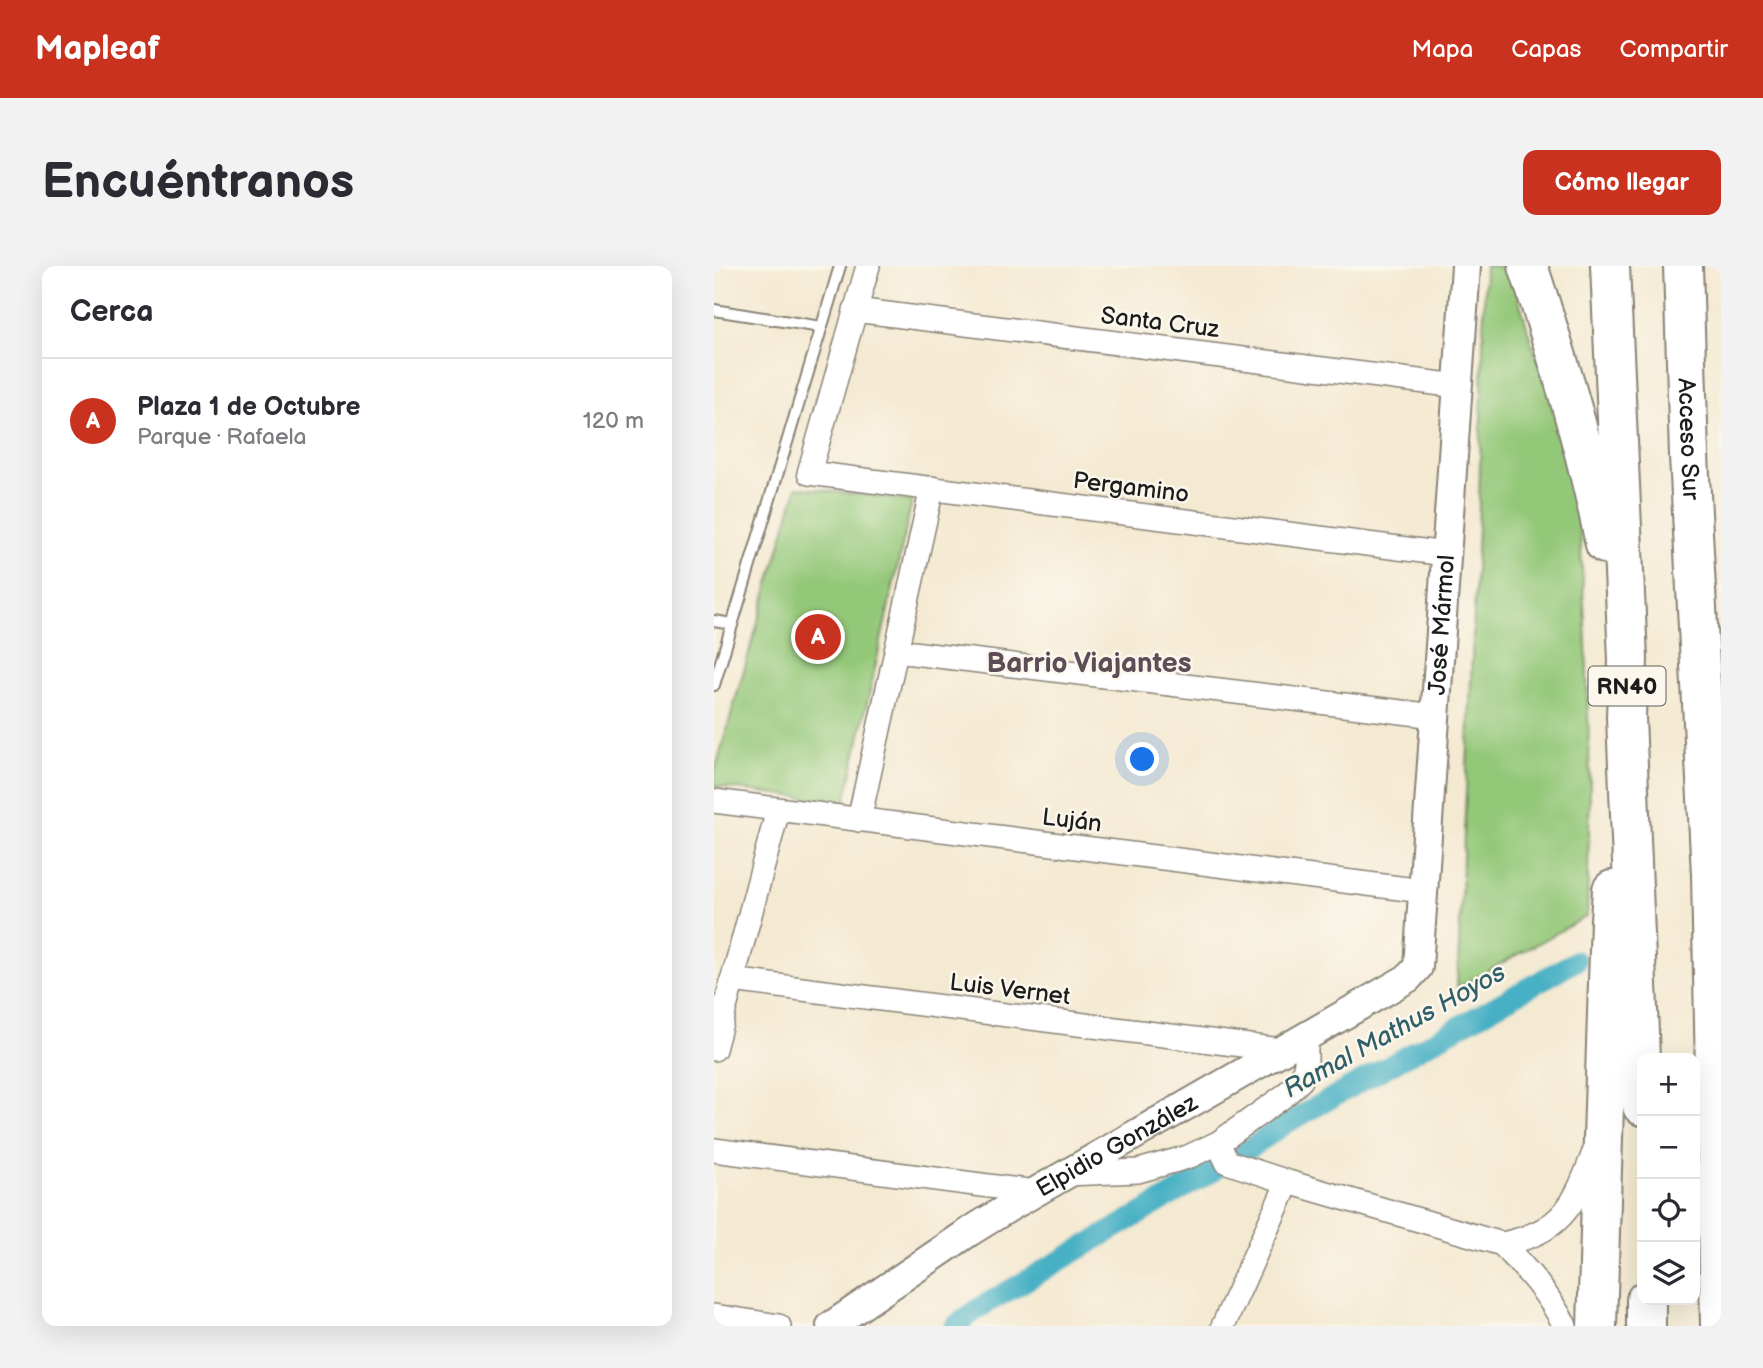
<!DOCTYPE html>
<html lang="es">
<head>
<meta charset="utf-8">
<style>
  body { margin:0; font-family:"Balsamiq Sans",sans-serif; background:#f2f2f3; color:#2b2b33 }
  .controls { position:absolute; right:21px; bottom:21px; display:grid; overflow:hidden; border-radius:14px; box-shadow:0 7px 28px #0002 }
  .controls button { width:63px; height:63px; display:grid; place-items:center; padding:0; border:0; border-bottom:2px solid #e1e1e2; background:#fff; color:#2b2b33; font:35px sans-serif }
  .you { position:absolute; left:429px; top:494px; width:24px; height:24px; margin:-18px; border:5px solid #fff; border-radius:50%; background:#1a73e8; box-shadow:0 0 0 10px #1a73e833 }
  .badge { display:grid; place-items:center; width:46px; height:46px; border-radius:50%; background:#c8321e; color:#fff; font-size:23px; font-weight:700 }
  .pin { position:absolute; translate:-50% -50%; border:4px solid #fff; box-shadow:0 2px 7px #0006 }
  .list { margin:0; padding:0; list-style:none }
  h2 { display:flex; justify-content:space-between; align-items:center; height:91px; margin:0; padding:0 28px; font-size:30px }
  h2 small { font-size:23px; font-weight:400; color:#7c7c81 }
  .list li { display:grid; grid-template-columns:46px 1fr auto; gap:21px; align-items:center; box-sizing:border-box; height:126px; padding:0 28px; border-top:2px solid #e1e1e2 }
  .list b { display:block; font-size:26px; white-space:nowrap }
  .list p { margin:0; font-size:23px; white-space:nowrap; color:#7c7c81 }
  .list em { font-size:23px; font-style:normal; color:#7c7c81 }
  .icon { flex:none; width:38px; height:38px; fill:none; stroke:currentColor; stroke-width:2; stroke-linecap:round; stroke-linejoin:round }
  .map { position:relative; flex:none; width:1007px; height:1060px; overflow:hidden; border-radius:14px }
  header { display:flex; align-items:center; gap:42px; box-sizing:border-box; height:98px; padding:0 35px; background:#c8321e; color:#fff }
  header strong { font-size:33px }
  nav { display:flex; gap:38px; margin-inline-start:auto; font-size:24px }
  .intro { display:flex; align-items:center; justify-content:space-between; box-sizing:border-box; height:168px; padding:0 42px }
  h1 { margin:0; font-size:49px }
  .button { padding:18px 32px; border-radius:14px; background:#c8321e; color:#fff; font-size:24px; font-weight:700 }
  main { display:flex; gap:42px; padding:0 42px }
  aside { flex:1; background:#fff; border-radius:14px; box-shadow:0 7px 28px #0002 }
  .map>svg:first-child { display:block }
</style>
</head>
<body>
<header>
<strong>Mapleaf</strong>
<nav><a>Mapa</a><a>Capas</a><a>Compartir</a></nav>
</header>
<div class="intro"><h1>Encuéntranos</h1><a class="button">Cómo llegar</a></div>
<main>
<aside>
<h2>Cerca<small></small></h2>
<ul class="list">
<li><span class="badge">A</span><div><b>Plaza 1 de Octubre</b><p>Parque · Rafaela</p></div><em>120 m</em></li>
</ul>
</aside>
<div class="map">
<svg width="1007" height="1060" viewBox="0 0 1007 1060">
  <rect width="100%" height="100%" fill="#fbf7ec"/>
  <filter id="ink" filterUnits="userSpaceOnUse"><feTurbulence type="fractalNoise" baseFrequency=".0143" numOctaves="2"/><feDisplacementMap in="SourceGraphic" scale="14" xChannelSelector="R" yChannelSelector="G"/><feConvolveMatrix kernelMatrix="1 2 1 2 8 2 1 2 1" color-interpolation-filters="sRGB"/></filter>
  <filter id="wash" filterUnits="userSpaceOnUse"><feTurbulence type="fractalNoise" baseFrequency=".00686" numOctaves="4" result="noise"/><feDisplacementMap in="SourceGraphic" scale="28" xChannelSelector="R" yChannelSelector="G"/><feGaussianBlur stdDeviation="1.57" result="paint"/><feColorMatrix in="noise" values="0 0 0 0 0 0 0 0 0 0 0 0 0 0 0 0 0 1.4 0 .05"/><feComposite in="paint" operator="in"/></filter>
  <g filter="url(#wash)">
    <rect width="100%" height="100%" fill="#f4e9d1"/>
    <!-- green -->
    <path fill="#94c879" stroke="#58724a" stroke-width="2" d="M771 0H795L818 78 853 168 865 248 872 373 876 520 873 650 743 722 765 239Z
      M83 221 198 235 131 537 0 520V508Z"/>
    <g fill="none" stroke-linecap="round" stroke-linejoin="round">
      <!-- canal -->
      <path stroke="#46b0c4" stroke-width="21" d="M529 887 573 857 862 695
        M241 1060 265 1042 501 904"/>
    </g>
  </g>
  <g filter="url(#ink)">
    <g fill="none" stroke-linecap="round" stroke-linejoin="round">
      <!-- service casing -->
      <g stroke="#888276" stroke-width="14">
        <path id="service" d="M0 44 107 61
          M0 355 18 358
          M0 419 126 0"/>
      </g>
      <!-- minor casing -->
      <g stroke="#888276" stroke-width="26">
        <path id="minor" d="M154 0 95 207 732 288
          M141 44 744 120
          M182 385 721 450
          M0 535 709 625
          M145 554 218 222
          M18 714 567 784
          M0 783 64 544
          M504 877 513 896 574 916 788 978C846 966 859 943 879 889
          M0 884 321 926
          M353 908 424 905 474 891 504 877 570 830 587 814 592 798V771
          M788 978C812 1003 835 1028 851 1060
          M0 1050 65 1060
          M509 1060 574 916"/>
      </g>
      <!-- tertiary casing -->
      <g stroke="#888276" stroke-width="32">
        <g id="tertiary">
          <path id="s1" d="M117 1060 255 966 297 940 694 712 704 701 752 0"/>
        </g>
      </g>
      <!-- motorway casing -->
      <g stroke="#888276" stroke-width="42">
        <g id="motorway">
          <path d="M814 0C844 91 872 183 891 278"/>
          <path d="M896 0 914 393 912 451 928 840"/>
          <path id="s2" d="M969 0 975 190 997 608 1006 1060"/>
          <path d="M883 1060 896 654 898 624"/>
          <path d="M932 1060V1034"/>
        </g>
      </g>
      <!-- service -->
      <use href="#service" stroke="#fff" stroke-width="10"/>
      <!-- minor -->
      <use href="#minor" stroke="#fff" stroke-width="23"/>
      <!-- tertiary -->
      <use href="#tertiary" stroke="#fff" stroke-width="28"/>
      <!-- motorway -->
      <use href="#motorway" stroke="#fff" stroke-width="38"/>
    </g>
  </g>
  <g text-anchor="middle" stroke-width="5" stroke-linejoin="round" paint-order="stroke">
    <!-- shield labels -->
    <rect fill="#fbf7ec" stroke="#5f5e5a" stroke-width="2" x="874.5" y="400.5" width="77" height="39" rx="5"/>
    <g font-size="23" font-weight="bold" fill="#1c1c1c">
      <text x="913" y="428">RN40</text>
    </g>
    <!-- street labels -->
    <g font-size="24" fill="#1c1c1c" stroke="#fbf7ec">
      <text transform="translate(446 56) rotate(7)" y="8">Santa Cruz</text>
      <text dy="8" stroke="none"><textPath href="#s2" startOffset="173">Acceso Sur</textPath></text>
      <text transform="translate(417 221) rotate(7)" y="8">Pergamino</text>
      <text dy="8" stroke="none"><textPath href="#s1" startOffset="1032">José Mármol</textPath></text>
      <text transform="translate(358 554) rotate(7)" y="8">Luján</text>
      <text transform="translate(296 723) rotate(7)" y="8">Luis Vernet</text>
      <text dy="8" stroke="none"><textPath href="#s1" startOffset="338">Elpidio González</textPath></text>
    </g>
    <!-- water labels -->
    <g font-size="26" font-style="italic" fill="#2f5f68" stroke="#fbf7ec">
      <text transform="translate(680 764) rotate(-29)" y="9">Ramal Mathus Hoyos</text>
    </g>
    <!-- quarter labels -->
    <g font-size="28" font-weight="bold" fill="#5c4d57" stroke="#fbf7ec">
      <text x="375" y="406">Barrio Viajantes</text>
    </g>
  </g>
</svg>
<div class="controls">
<button>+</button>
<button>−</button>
<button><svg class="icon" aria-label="locate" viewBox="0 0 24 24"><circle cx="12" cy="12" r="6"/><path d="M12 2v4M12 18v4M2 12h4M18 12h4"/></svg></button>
<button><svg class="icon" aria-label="layers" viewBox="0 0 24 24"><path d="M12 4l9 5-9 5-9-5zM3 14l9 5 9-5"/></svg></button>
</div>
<div class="you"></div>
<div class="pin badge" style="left:104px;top:371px">A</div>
</div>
</main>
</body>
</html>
